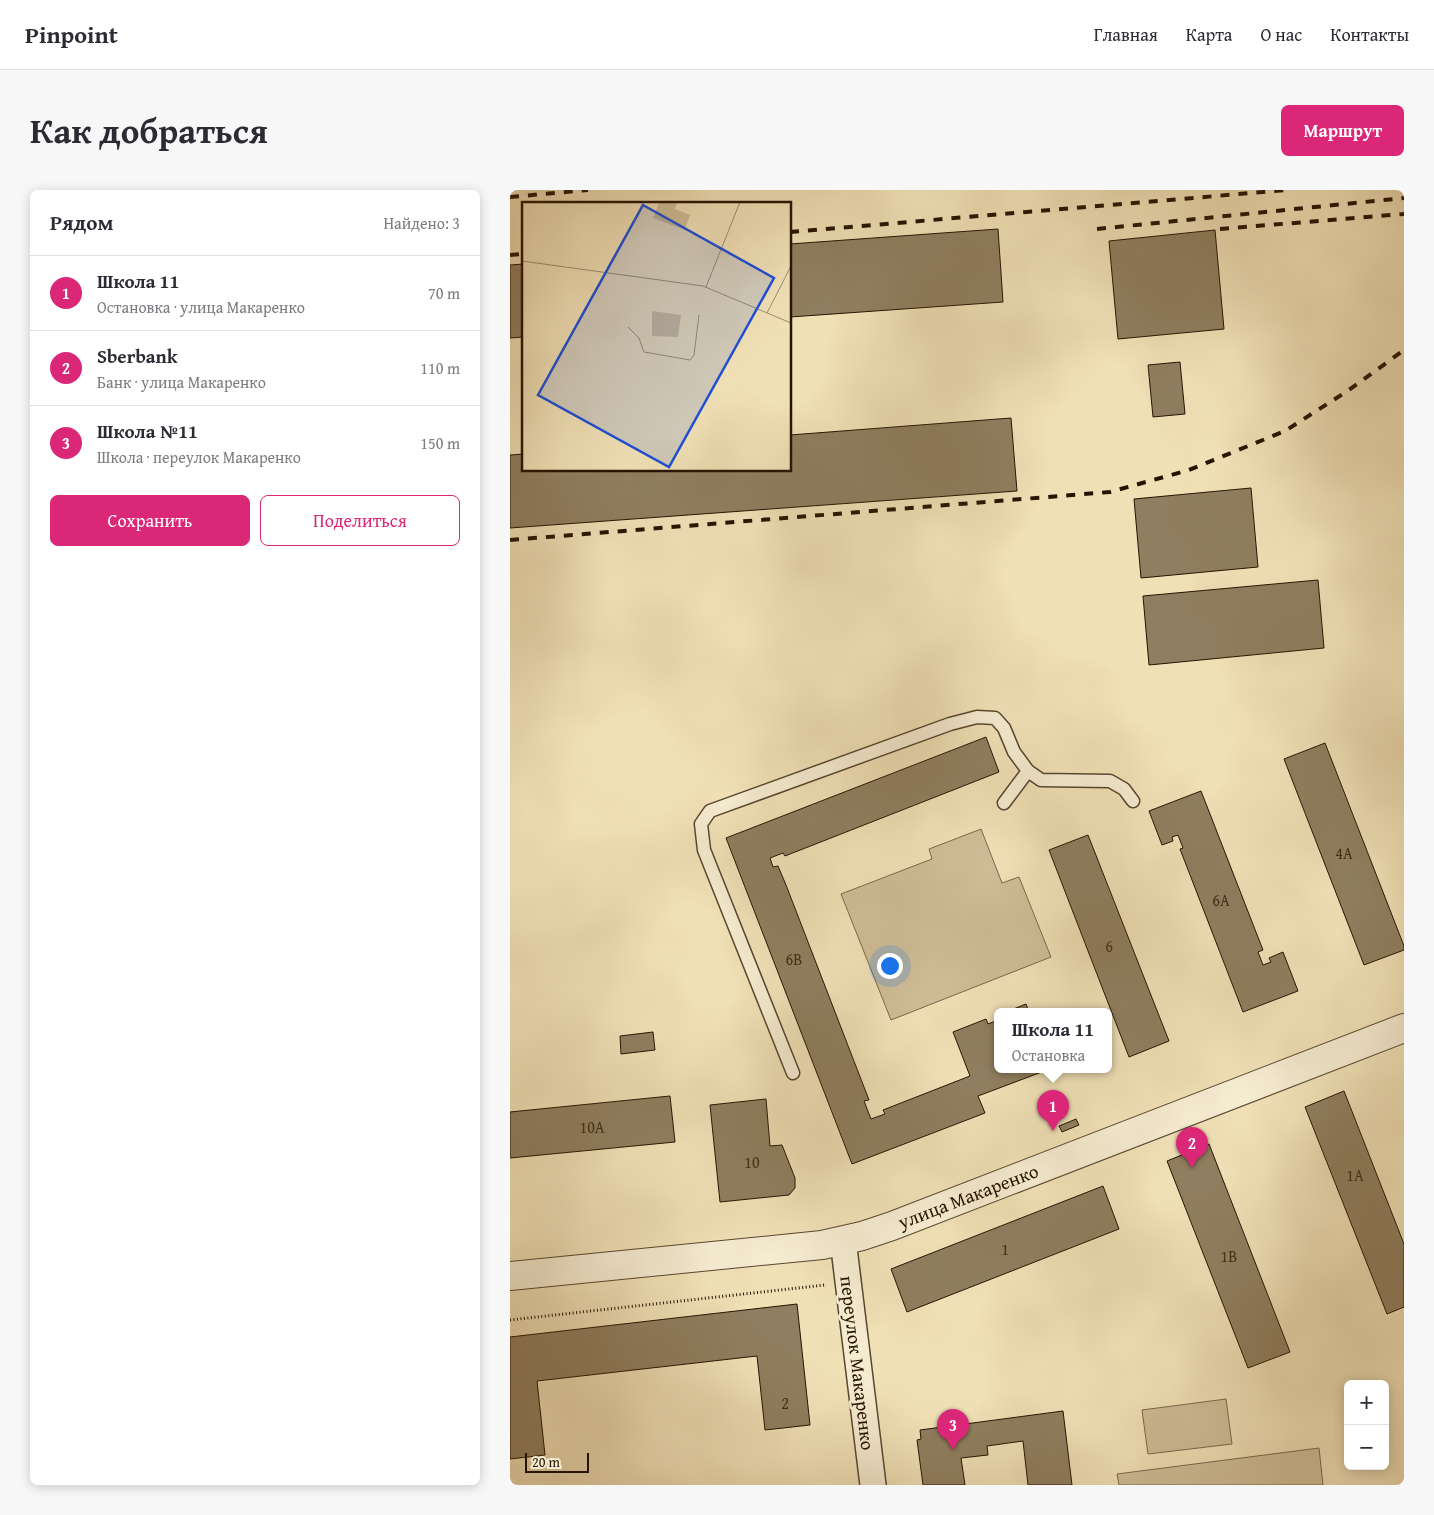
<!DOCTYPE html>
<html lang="ru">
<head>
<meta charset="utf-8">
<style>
  body { margin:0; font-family:"Gentium Book Plus",serif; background:#f7f7f7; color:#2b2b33 }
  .controls { position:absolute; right:15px; bottom:15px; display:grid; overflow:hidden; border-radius:8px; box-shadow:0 2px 12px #0003 }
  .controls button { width:45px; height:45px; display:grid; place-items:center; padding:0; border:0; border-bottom:1px solid #e1e1e2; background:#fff; color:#2b2b33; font:25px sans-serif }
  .scale { position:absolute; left:15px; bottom:12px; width:64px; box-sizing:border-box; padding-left:5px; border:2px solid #261401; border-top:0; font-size:14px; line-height:18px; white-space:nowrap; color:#261401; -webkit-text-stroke:4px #f5ebd0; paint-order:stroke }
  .you { position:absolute; left:379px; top:775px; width:18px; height:18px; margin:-12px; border:4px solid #fff; border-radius:50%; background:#1a73e8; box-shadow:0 0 0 8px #1a73e833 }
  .badge { display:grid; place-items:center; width:32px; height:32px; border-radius:50%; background:#db2777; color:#fff; font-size:16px; font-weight:700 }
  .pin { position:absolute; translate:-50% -41px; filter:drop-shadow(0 1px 2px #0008) }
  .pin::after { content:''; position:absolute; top:26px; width:18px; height:15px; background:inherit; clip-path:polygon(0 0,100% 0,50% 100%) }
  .popup { position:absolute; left:484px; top:818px; width:118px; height:65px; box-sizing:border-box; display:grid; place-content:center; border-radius:8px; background:#fff; filter:drop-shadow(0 1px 4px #0005); font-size:16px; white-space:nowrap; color:#7c7c81 }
  .popup b { font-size:19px; color:#2b2b33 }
  .popup::after { content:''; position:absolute; left:50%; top:100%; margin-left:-10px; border:10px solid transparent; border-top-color:#fff }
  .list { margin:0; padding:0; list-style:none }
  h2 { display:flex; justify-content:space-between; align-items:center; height:65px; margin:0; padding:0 20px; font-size:21px }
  h2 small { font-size:16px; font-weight:400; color:#7c7c81 }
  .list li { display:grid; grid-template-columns:32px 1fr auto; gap:15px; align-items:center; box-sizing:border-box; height:75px; padding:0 20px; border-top:1px solid #e1e1e2 }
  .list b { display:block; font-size:19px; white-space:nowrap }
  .list p { margin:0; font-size:16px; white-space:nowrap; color:#7c7c81 }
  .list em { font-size:16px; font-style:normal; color:#7c7c81 }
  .actions { display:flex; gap:10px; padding:15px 20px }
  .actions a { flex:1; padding:11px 0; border:1px solid #db2777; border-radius:8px; text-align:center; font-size:18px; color:#db2777 }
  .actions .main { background:#db2777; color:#fff }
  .map { position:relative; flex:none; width:894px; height:1295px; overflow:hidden; border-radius:8px }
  header { display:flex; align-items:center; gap:30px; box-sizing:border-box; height:70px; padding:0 25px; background:#fff; border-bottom:1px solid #e1e1e2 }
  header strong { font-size:24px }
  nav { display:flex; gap:28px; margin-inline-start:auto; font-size:18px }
  .intro { display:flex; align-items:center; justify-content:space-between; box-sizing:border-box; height:120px; padding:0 30px }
  h1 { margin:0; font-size:35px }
  .button { padding:12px 22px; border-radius:8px; background:#db2777; color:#fff; font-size:18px; font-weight:700 }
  main { display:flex; gap:30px; padding:0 30px }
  aside { flex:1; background:#fff; border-radius:8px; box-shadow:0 2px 12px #0003 }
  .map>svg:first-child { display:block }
</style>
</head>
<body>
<header>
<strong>Pinpoint</strong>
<nav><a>Главная</a><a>Карта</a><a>О нас</a><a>Контакты</a></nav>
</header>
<div class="intro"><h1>Как добраться</h1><a class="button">Маршрут</a></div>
<main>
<aside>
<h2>Рядом<small>Найдено: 3</small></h2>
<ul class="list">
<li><span class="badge">1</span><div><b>Школа 11</b><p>Остановка · улица Макаренко</p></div><em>70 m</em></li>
<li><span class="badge">2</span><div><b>Sberbank</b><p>Банк · улица Макаренко</p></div><em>110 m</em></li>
<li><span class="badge">3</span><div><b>Школа №11</b><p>Школа · переулок Макаренко</p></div><em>150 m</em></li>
</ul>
<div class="actions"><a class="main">Сохранить</a><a>Поделиться</a></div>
</aside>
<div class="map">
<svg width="894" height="1295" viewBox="0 0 894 1295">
  <rect width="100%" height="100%" fill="#f0e0b6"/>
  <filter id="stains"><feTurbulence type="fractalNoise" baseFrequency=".004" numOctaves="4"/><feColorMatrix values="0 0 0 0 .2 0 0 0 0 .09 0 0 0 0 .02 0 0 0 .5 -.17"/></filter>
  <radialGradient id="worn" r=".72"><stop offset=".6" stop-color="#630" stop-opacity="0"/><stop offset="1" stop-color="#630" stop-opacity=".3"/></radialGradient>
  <!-- green -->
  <path fill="#cebd97" stroke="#7a684c" d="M471 639 492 693 509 687 541 767 381 830 331 704 422 669 419 659Z
    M716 1209 722 1254 638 1264 632 1220Z
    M809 1258 813 1295H609L607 1284Z"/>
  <!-- building -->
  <path fill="#8f7e5f" stroke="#261401" d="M488 39 493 112 280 127V54Z
    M705 40 714 139 608 149 599 51Z
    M14 74V147L0 148V75Z
    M670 172 675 224 643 227 638 175Z
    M501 228 507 301 0 338V265L14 264V280H280V245Z
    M741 298 748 377 631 388 624 309Z
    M808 390 814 458 639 475 633 406Z
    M476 547 489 582 275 666 273 663 260 668 263 677 268 676 276 695 359 910 354 911 361 929 375 924 373 920 460 886 443 842 476 829 478 834 488 830V880H537L468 906 475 923 342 974 216 648Z
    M815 553 894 756V760L854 775 774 569Z
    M691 601 753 760 748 762 753 775 761 772 759 768 773 762 788 801 733 822 670 659 673 658 668 645 662 647 663 651 652 655 639 621Z
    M578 645 659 851 619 867 539 660Z
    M516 814 519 822H496Z
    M143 842 145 860 111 864 110 846Z
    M834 901 894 1054V1117L877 1124 795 917Z
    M160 906 165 952 0 968V922Z
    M256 909 260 956 272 955 285 988V998L279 1005 210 1012 200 915Z
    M566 929 569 935 552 942 549 936Z
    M699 954 780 1162 738 1178 657 971Z
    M593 996 609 1039 397 1122 381 1079Z
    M287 1114 300 1235 255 1240 247 1166 27 1191 35 1265 0 1269V1147Z
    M553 1221 562 1295H518L513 1251 477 1256 478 1265 451 1268 455 1295H413L407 1250 411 1249 410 1240Z"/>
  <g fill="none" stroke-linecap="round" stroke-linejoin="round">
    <!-- service casing -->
    <g stroke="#58472e" stroke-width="15">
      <path id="service" d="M494 613 518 581
        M283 883 194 660 191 634 200 621 440 534 467 527 485 528 494 538 504 562 518 581 531 590 600 591 614 599 623 611"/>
    </g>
    <!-- minor casing -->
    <g stroke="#58472e" stroke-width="28">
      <path id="minor" d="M333 1050 363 1295"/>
    </g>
    <!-- tertiary casing -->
    <g stroke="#58472e" stroke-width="30">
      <path id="tertiary" d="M0 1086 312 1055 352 1046 382 1036 894 838"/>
    </g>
    <!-- path -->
    <path stroke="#261401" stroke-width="3" stroke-dasharray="1 2.5" stroke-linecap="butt" d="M0 1130 315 1095"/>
    <!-- service -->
    <use href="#service" stroke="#f5ebd0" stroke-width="12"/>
    <!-- minor -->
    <use href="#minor" stroke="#f5ebd0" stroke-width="25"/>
    <!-- tertiary -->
    <use href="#tertiary" stroke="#f5ebd0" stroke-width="28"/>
    <!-- rail -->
    <path stroke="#261401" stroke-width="4" stroke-dasharray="9 9" stroke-linecap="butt" d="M0 7 78 0
      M587 39 894 8
      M710 39 894 24
      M280 42 777 0
      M0 65 14 64
      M0 350 600 302 679 280 775 241 839 200 894 160"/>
  </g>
  <g text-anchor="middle" stroke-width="5" stroke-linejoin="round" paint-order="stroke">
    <!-- number labels -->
    <g font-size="16" fill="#402e18">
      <text x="834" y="669">4А</text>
      <text x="711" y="716">6А</text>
      <text x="599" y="762">6</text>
      <text x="284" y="775">6В</text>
      <text x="82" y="943">10А</text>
      <text x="242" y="978">10</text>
      <text x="845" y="991">1А</text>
      <text x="495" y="1065">1</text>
      <text x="719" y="1072">1В</text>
      <text x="275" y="1219">2</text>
    </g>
    <!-- street labels -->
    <g font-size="19" fill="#261401" stroke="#f5ebd0">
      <text transform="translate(458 1006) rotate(-21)" y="7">улица Макаренко</text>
      <text transform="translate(348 1173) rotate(83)" y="7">переулок Макаренко</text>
    </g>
  </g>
  <!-- overview -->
  <g transform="translate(12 12)">
    <rect width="269" height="269" fill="#f0e0b6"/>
    <path d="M142 0H155L153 7 168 13 163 28 131 16 137 1ZM130 109 159 113 156 135 130 134Z" fill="#cebd97"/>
    <path fill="none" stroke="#9f8e6e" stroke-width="1" d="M0 59 181 84 269 121M184 85 218 0M245 111 269 64M106 125 117 136 122 150 168 158 172 153 177 113"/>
    <path fill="#1d4ed8" fill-opacity="0.15" stroke="#1d4ed8" stroke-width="2.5" d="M121 3 252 76 147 265 16 193Z"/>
    <rect width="269" height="269" fill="none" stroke="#261401" stroke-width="2.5"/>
  </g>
  <rect width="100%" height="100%" filter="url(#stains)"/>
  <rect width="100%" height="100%" fill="url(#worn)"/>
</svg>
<div class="controls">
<button>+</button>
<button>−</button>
</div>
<div class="scale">20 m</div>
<div class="you"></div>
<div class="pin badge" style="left:543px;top:941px">1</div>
<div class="popup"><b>Школа 11</b>Остановка</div>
<div class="pin badge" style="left:682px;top:978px">2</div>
<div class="pin badge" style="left:443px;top:1260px">3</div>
</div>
</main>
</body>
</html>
